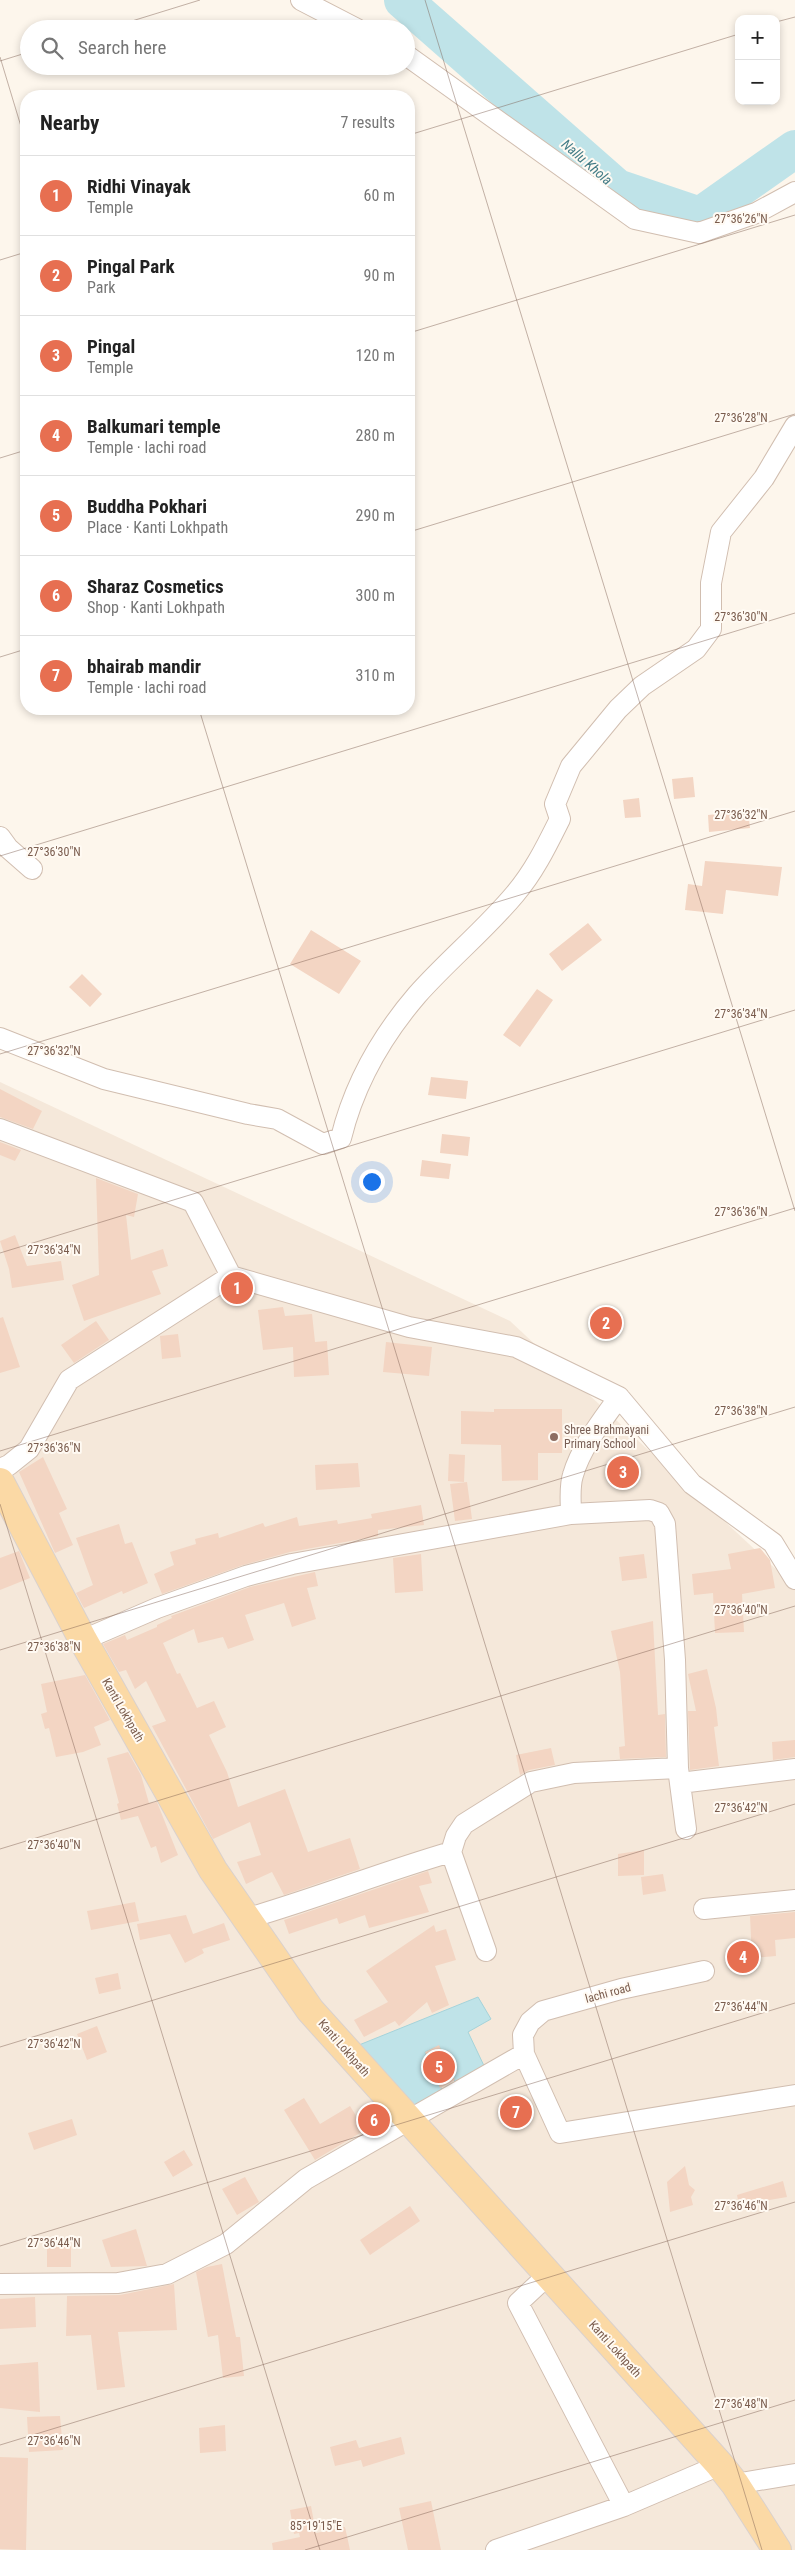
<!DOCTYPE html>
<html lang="en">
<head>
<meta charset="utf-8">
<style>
  body { margin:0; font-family:"Roboto Condensed",sans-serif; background:#f6f6f6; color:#222 }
  .controls { position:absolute; right:15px; top:15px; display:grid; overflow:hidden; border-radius:10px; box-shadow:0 2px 8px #0003 }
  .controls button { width:45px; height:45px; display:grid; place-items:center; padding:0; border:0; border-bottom:1px solid #e0e0e0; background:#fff; color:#222; font:25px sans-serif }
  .you { position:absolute; left:371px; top:1181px; width:18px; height:18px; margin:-12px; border:4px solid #fff; border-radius:50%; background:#1a73e8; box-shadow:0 0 0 8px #1a73e833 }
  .badge { display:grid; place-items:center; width:32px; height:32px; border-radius:50%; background:#e76f51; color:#fff; font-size:16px; font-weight:700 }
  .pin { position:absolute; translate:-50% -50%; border:2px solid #fff; box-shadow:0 1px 5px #0006 }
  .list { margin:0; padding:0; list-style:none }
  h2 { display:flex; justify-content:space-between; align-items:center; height:65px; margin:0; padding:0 20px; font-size:21px }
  h2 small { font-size:16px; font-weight:400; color:#767676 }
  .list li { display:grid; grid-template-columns:32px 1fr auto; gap:15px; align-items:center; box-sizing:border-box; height:80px; padding:0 20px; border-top:1px solid #e0e0e0 }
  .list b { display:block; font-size:19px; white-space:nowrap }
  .list p { margin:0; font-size:16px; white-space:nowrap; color:#767676 }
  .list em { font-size:16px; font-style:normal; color:#767676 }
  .icon { flex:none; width:28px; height:28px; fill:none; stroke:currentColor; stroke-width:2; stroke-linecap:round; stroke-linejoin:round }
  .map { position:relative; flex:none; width:795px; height:2550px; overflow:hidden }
  .search { position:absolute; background:#fff; box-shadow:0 2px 8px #0003; left:20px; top:20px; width:395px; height:55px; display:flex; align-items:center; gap:12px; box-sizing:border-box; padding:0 18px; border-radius:28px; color:#767676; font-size:19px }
  .panel { position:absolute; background:#fff; box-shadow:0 2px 8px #0003; left:20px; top:90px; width:395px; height:625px; border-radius:20px }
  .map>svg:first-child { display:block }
</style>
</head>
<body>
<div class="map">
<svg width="795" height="2550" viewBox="0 0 795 2550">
  <rect width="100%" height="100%" fill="#fdf6ec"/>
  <!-- residential -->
  <path fill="#f5e8da" d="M0 1082 510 1321 795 1587V2550H0Z"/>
  <!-- water -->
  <path fill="#bfe3e8" stroke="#a5d3da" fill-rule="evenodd" d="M478 1997 491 2019 468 2032 486 2070 417 2108 359 2045ZM439 2046 456 2084 442 2090 425 2052Z"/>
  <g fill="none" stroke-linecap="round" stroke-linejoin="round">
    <!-- river -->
    <path stroke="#bfe3e8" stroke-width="38" d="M403 0 617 188 700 216 795 149"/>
  </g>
  <!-- building -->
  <path fill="#f3d5c3" d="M693 777 695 797 674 799 672 779Z
    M639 798 641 817 625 818 623 800Z
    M748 811 750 828 709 832 708 815Z
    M705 861 782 867 778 896 726 890 723 914 685 910 688 884 702 886Z
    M588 923 602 940 562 971 549 954Z
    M311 930 361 961 339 994 290 964Z
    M82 974 102 994 90 1007 69 987Z
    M537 989 553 1000 520 1047 503 1035Z
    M431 1077 468 1081 466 1099 428 1095Z
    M0 1089 42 1111 33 1129 0 1117Z
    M442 1134 470 1137 468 1156 440 1153Z
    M0 1142 21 1150 15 1161 0 1155Z
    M422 1160 451 1164 449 1179 420 1176Z
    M96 1178 138 1194 134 1217 126 1215 131 1260 163 1249 168 1266 152 1271 161 1294 84 1321 72 1285 99 1275Z
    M15 1235 27 1266 61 1261 64 1280 12 1288 9 1269 0 1241Z
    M283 1307 285 1316 312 1314 315 1342 327 1341 329 1375 294 1377 293 1347 263 1350 258 1310Z
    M3 1317 20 1367 0 1373V1318Z
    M96 1321 109 1340 74 1363 61 1345Z
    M178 1334 181 1357 162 1359 160 1336Z
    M386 1342 432 1347 429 1376 383 1372Z
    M494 1409H562V1453H538V1480L502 1481 501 1445 461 1444V1411L494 1412Z
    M449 1454 465 1455 464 1482 448 1481Z
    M43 1457 67 1509 59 1513 73 1545 55 1553 19 1472Z
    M358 1463 360 1487 316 1490 315 1465Z
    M467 1482 472 1519 455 1521 450 1484Z
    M421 1505 424 1525 378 1530V1536L290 1552 243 1565 162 1594 154 1574 174 1565 170 1552 196 1544 195 1539 218 1533 219 1538 263 1523 265 1527 297 1517 299 1526 337 1520 338 1524 372 1518 371 1514Z
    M119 1524 125 1544 132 1542 148 1583 123 1594 122 1591 84 1608 76 1593 93 1585 76 1538Z
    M760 1548 770 1560 775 1588 742 1594 744 1632 715 1633 713 1593 694 1595 692 1574 731 1569 728 1554Z
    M19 1551 30 1578 0 1590V1558Z
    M421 1554 423 1591 395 1593 393 1558Z
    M644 1554 647 1578 622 1581 619 1557Z
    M315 1572 318 1586 307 1588 316 1619 292 1627 284 1603 245 1615 254 1640 228 1649 223 1637 198 1643 194 1629 163 1643 177 1674 180 1673 197 1708 214 1701 226 1727 209 1735 227 1772 238 1807 285 1789 308 1852 350 1838 360 1869 284 1895 272 1872 246 1884 237 1862 261 1855 250 1822 213 1839 152 1726 166 1721 146 1681 135 1689 126 1670 119 1672 103 1644 125 1635 127 1640 157 1627V1625L172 1618 171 1616 250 1587Z
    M653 1621 658 1715 665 1714 666 1757 620 1759 619 1747 625 1746 620 1672 611 1631Z
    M707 1669 716 1708 718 1726 714 1727 719 1766 690 1770 688 1711H696L688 1674Z
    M85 1675 110 1720 94 1727 101 1745 83 1752 56 1757 49 1728 45 1729 41 1714 47 1712 41 1684Z
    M795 1740V1757L773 1760 772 1742Z
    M551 1748 555 1765 529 1770 520 1775 516 1755Z
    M128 1752 141 1775 149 1803 157 1802 178 1855 161 1863 156 1846 151 1848 138 1816 121 1820 117 1804 119 1803 107 1758Z
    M644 1850V1875L618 1876V1854Z
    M428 1871 432 1883 419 1886 429 1912 369 1928 365 1915 339 1924 337 1918 289 1934 284 1920Z
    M663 1874 666 1891 643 1895 641 1877Z
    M135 1902 139 1921 91 1930 87 1911Z
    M795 1912V1938L775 1940 776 1956 752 1958 750 1916Z
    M186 1915 193 1934 224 1923 230 1940 202 1949 204 1953 185 1963 170 1934 140 1940 137 1924Z
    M434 1925 436 1932 446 1929 456 1960 435 1966 449 2005 432 2013 427 2002 399 2026 395 2021 364 2037 354 2020 388 2002 366 1971Z
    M118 1973 121 1989 99 1994 95 1978Z
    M97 2026 107 2052 87 2060 77 2034Z
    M439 2045 455 2080 440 2088 425 2052Z
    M304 2098 320 2124 350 2106 365 2130 315 2160 284 2110Z
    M72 2119 77 2135 34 2150 28 2133Z
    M184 2150 193 2165 173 2177 164 2162Z
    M685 2166 689 2185 695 2190 691 2197 693 2205 670 2212 667 2182Z
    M245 2177 259 2202 237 2215 222 2189Z
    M783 2181 787 2197 739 2205 737 2195Z
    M410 2206 420 2221 370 2255 360 2240Z
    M136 2229 147 2266 111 2267 102 2240Z
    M47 2239H71V2267H47Z
    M222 2264 236 2337H240L244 2376 223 2378 218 2335 208 2337 196 2272 207 2267Z
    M174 2284 177 2330 118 2332 125 2387 97 2390 91 2335 66 2336 67 2296 120 2295Z
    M35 2297 36 2327 0 2329V2299Z
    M38 2362 40 2412 0 2408V2365Z
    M60 2416 63 2450 29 2452 27 2417Z
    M225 2425 226 2451 200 2453 199 2428Z
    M401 2437 405 2454 363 2467 361 2460 335 2466 330 2447 356 2440 359 2448Z
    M0 2457 28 2458 26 2550 0 2549Z
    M431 2501 441 2550H408L399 2508Z
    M311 2506 316 2533 345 2527 350 2550H273L272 2543 300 2537 299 2533 294 2534 290 2510Z"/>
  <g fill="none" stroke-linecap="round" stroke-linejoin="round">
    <!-- minor casing -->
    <g stroke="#d1beb0" stroke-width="22">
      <path id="minor" d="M301 0 357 29
        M406 55 635 219 699 233 756 213 795 192
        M0 837 8 848 32 869
        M0 1038 104 1079 248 1114 277 1119 323 1144 341 1138C354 1085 381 1037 417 995 448 960 485 930 515 894 534 872 547 845 560 819L555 804 571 766 618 709 642 686 696 649 711 629V583L721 532 764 478 795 426
        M0 1129 193 1202 231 1276 69 1380 29 1449 9 1465 0 1469
        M231 1276 409 1327 516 1347 619 1397 692 1484 773 1543 795 1579
        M571 1514C571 1502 569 1487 573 1475 581 1447 602 1421 619 1397
        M83 1640 157 1608 246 1576 292 1564 571 1514 650 1510 659 1513 665 1524 675 1660 678 1768 686 1829
        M680 1783 795 1769
        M451 1852 486 1951
        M704 1909 795 1900
        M245 1919C315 1899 382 1872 451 1852L456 1836 464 1824 531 1782 574 1773 678 1768
        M704 1971 621 1989 543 2011 530 2022 523 2035 524 2054 560 2133 795 2095
        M548 2275 518 2303 624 2506
        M0 2284 118 2283 167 2274 226 2244 306 2179 524 2054
        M735 2484 795 2474
        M496 2550 624 2506 720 2465"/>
    </g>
    <!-- primary casing -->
    <g stroke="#dad1cd" stroke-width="30">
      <path id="primary" d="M0 1482 83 1640 213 1870 310 2010 720 2465 735 2484 777 2550"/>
    </g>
    <!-- minor -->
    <use href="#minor" stroke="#fff" stroke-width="20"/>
    <!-- primary -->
    <use href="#primary" stroke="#fbd9a5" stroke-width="28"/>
  </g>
  <!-- ticks -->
  <path fill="none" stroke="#7a5c4d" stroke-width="1" stroke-opacity="0.45" d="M425 0 795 1211M776 22 795 17M106 29 200 0M0 57 26 143M0 61 29 52M409 135 739 34M0 260 26 252M409 333 795 215M0 458 26 450M409 532 795 414M0 657 26 649M199 709 762 2550M0 856 795 613M0 1054 795 811M0 1253 795 1010M0 1451 795 1208M0 1504 320 2550M0 1650 795 1407M0 1849 795 1606M0 2047 795 1804M0 2246 795 2003M0 2445 795 2202M305 2550 795 2400"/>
  <!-- markers -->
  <circle fill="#8d6e63" stroke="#fffaf3" stroke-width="2" cx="554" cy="1437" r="5"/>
  <g text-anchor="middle" stroke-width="4" stroke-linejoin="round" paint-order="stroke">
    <!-- education labels -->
    <g font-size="12" fill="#785e54" stroke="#fffaf3" text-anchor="start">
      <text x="564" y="1434">Shree Brahmayani<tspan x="564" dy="14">Primary School</tspan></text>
    </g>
    <!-- street labels -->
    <g font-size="12" fill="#7a5c4d" stroke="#fffaf3">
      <text transform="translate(123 1710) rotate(60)" y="4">Kanti Lokhpath</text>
      <text transform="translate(608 1993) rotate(-15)" y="4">lachi road</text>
      <text transform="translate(344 2048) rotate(49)" y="4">Kanti Lokhpath</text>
      <text transform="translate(615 2349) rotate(48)" y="4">Kanti Lokhpath</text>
    </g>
    <!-- water labels -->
    <g font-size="14" font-style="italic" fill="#437c86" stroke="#fffaf3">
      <text transform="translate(587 162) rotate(41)" y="5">Nallu Khola</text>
    </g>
  </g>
  <g font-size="12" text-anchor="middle" fill="#7a5c4d" stroke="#fffaf3" stroke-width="4" stroke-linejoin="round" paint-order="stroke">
    <text x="741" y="223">27°36'26"N</text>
    <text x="741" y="422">27°36'28"N</text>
    <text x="741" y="621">27°36'30"N</text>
    <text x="741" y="819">27°36'32"N</text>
    <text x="54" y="856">27°36'30"N</text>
    <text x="741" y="1018">27°36'34"N</text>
    <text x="54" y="1055">27°36'32"N</text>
    <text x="741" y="1216">27°36'36"N</text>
    <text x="54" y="1254">27°36'34"N</text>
    <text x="741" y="1415">27°36'38"N</text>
    <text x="54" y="1452">27°36'36"N</text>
    <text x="741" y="1614">27°36'40"N</text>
    <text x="54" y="1651">27°36'38"N</text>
    <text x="741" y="1812">27°36'42"N</text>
    <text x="54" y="1849">27°36'40"N</text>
    <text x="741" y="2011">27°36'44"N</text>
    <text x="54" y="2048">27°36'42"N</text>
    <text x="741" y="2210">27°36'46"N</text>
    <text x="54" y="2247">27°36'44"N</text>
    <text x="741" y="2408">27°36'48"N</text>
    <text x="54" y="2445">27°36'46"N</text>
    <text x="316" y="2530">85°19'15"E</text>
  </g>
</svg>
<div class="controls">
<button>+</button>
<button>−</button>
</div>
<div class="you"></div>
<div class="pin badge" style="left:237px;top:1288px">1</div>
<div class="pin badge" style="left:606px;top:1323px">2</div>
<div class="pin badge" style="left:623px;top:1472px">3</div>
<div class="pin badge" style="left:743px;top:1957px">4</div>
<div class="pin badge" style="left:439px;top:2067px">5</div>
<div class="pin badge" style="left:374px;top:2120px">6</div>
<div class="pin badge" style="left:516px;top:2112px">7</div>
<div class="search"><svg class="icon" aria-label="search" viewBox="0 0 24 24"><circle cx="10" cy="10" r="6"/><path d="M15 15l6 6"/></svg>Search here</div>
<section class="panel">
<h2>Nearby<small>7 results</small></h2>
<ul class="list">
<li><span class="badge">1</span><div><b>Ridhi Vinayak</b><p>Temple</p></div><em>60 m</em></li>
<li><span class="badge">2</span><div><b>Pingal Park</b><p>Park</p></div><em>90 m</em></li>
<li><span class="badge">3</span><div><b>Pingal</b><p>Temple</p></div><em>120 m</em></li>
<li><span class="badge">4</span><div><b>Balkumari temple</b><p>Temple · lachi road</p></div><em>280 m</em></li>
<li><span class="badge">5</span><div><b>Buddha Pokhari</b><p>Place · Kanti Lokhpath</p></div><em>290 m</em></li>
<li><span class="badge">6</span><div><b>Sharaz Cosmetics</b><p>Shop · Kanti Lokhpath</p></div><em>300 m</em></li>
<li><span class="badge">7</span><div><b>bhairab mandir</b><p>Temple · lachi road</p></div><em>310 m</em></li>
</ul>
</section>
</div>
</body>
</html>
